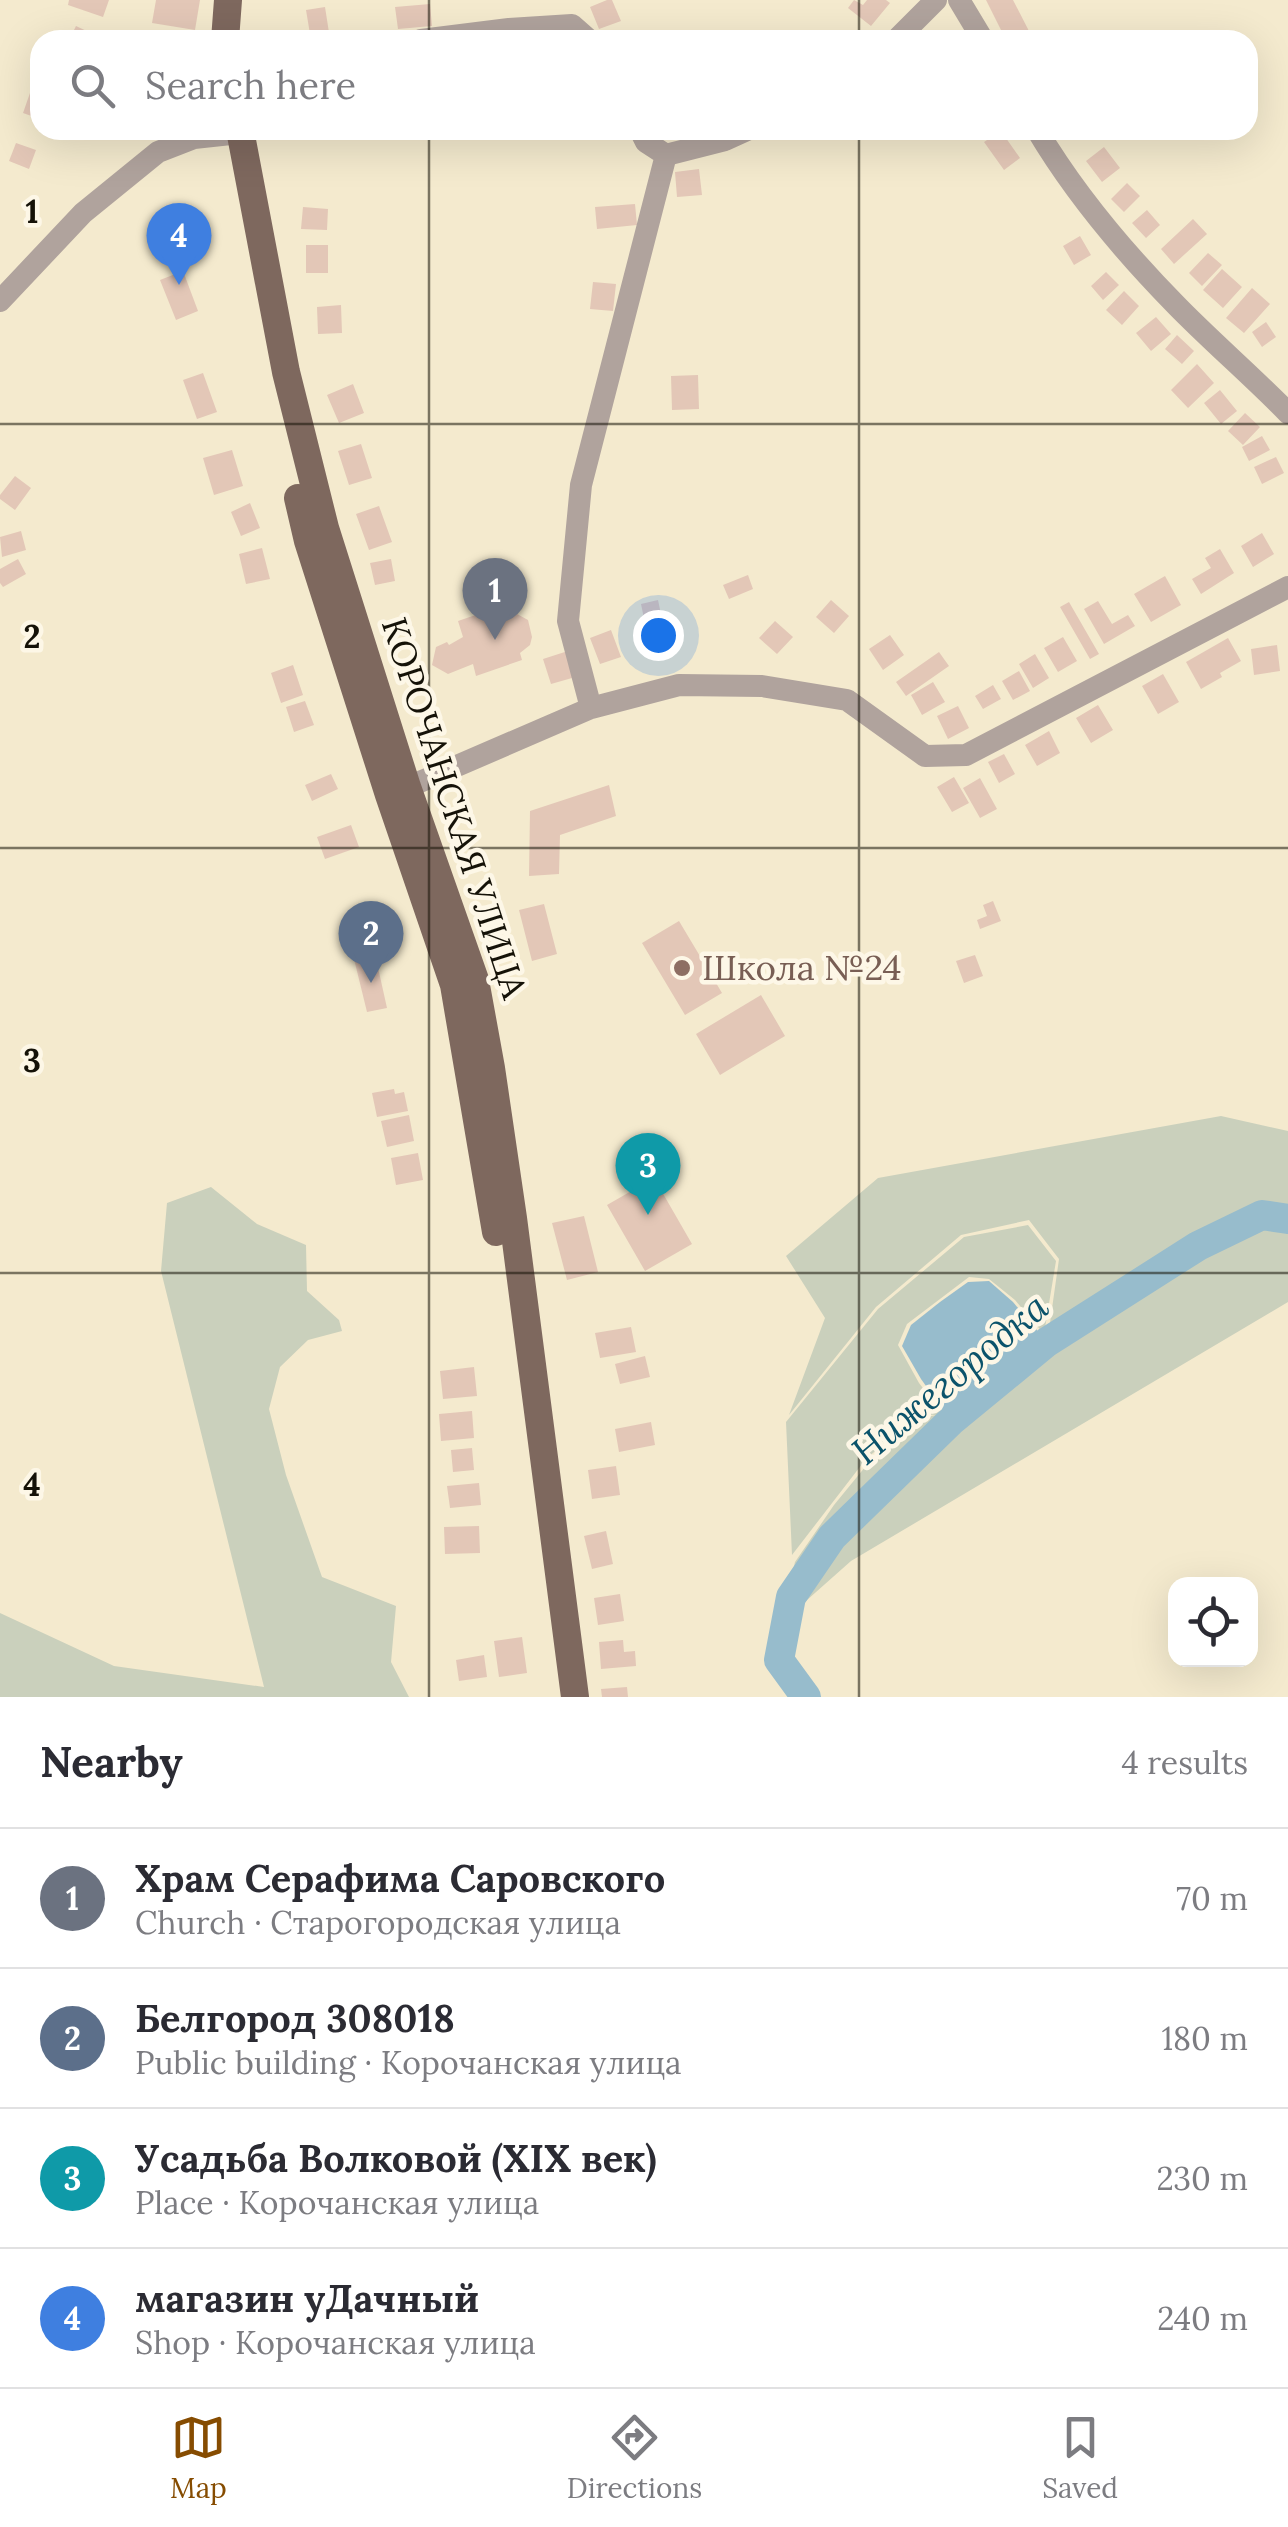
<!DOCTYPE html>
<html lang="en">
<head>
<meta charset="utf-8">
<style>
  body { margin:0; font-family:Lora,serif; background:#f7f7f7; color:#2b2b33 }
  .controls { position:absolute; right:30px; bottom:30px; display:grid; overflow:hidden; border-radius:20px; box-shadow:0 10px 40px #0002 }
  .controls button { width:90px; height:90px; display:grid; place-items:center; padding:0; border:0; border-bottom:2px solid #e1e1e2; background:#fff; color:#2b2b33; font:50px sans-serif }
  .you { position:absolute; left:658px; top:635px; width:35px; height:35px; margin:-25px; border:8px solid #fff; border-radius:50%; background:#1a73e8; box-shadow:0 0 0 15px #1a73e833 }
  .badge { display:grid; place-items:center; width:65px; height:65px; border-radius:50%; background:#864c01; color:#fff; font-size:32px; font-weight:700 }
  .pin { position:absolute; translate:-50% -82px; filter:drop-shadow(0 2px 5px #0008) }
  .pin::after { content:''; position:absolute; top:52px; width:35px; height:30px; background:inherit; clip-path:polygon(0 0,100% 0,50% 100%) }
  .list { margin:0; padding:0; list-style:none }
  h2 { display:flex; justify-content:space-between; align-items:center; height:130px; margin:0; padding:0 40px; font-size:42px }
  h2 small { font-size:32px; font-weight:400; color:#7c7c81 }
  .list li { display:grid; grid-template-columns:65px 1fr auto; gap:30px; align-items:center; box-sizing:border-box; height:140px; padding:0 40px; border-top:2px solid #e1e1e2 }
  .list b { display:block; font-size:38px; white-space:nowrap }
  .list p { margin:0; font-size:32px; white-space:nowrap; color:#7c7c81 }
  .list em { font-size:32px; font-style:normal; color:#7c7c81 }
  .icon { flex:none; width:55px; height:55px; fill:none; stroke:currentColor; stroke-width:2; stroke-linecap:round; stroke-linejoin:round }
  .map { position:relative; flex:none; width:1288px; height:1697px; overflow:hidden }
  .search { position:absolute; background:#fff; box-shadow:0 10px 40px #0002; left:30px; right:30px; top:30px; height:110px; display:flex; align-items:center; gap:25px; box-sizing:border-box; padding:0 35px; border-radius:30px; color:#7c7c81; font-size:38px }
  .sheet { height:690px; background:#fff }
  nav { display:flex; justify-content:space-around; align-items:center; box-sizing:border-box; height:140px; border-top:2px solid #e1e1e2; background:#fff; font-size:28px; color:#7c7c81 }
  nav a { display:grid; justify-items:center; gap:5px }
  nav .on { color:#864c01 }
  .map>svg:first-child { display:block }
</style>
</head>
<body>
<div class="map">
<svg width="1288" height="1697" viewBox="0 0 1288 1697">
  <rect width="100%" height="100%" fill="#f4eace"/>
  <!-- green -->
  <path fill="#cad0bc" d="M1221 1116 1288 1131V1215L1262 1211 1196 1242 1048 1337 1059 1259 1029 1220 961 1235 876 1307 789 1415 825 1318 786 1256 878 1178Z
    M211 1187 257 1224 306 1245 307 1291 339 1320 342 1331 308 1340 280 1367 269 1409 286 1475 322 1577 396 1606 391 1662 409 1697H0V1613L114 1666 264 1687 161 1271 167 1203Z
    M1263 1219 1288 1223V1302L851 1561 780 1624 795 1562 834 1505 870 1461 918 1419 936 1415 918 1414 866 1459 792 1555 786 1422 878 1309 964 1237 1028 1225 1056 1261 1044 1334 1015 1300 989 1279 969 1277 907 1324 898 1345 919 1383 944 1415 938 1416 953 1424 1047 1348 1206 1247Z"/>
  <!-- water -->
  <path fill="#97bccc" d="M989 1281 1013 1302 1047 1342 951 1421 921 1379 902 1346 911 1325 940 1302 968 1282Z"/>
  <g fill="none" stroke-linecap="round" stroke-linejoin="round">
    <!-- river -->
    <path stroke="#97bccc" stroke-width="30" d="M806 1697 779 1660 791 1597 832 1537 951 1421 1047 1342 1198 1246 1262 1215 1288 1219"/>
  </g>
  <!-- building -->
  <path fill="#e3c7b7" d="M69 0H109L103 17 68 5Z
    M156 0H200L195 30 152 23Z
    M607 0H612L621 21 599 29 590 7Z
    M854 0 863 5 867 0H886L890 3 871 26 848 8Z
    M986 0H1013L1030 33 1017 40H1006Z
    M430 4 432 26 398 29 395 7Z
    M325 7 330 39 311 40 306 10Z
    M76 26 93 34 90 40H69Z
    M30 93 40 97V119L23 113Z
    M1001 131 1020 158 1004 170 984 142Z
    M16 143 36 150 29 169 9 161Z
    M1104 147 1120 168 1102 182 1086 161Z
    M699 169 702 195 677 197 675 172Z
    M1127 183 1140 196 1124 212 1111 199Z
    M635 204 637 225 597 229 595 207Z
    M303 207 328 209 327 230 301 229Z
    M1147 210 1160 225 1146 238 1132 223Z
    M1193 219 1207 234 1174 264 1161 249Z
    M1080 236 1091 255 1074 265 1063 246Z
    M306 245H328V273H306Z
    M1208 253 1222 265 1202 286 1189 273Z
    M1222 269 1242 287 1223 308 1203 290Z
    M183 271 198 311 176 320 160 280Z
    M1106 272 1119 285 1103 300 1091 286Z
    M593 282 616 284 613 311 590 309Z
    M1252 288 1270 304 1244 333 1226 318Z
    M1124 291 1139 306 1122 325 1106 310Z
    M341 305 342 333 318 334 317 307Z
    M1156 317 1171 334 1151 351 1136 333Z
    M1266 322 1276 337 1262 347 1252 332Z
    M1177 335 1194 351 1182 364 1165 349Z
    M1197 364 1214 383 1188 408 1171 390Z
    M203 373 217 412 197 419 183 380Z
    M698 375 699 409 672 410 671 376Z
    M353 384 364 413 339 423 327 395Z
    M1220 390 1237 411 1221 424 1204 403Z
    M1245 413 1260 427 1243 445 1228 431Z
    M1262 436 1270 450 1249 461 1242 447Z
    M361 444 372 478 349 485 338 451Z
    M232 450 243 486 214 495 203 458Z
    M1276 457 1284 473 1262 484 1254 467Z
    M15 476 31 488 15 510 0 499V495Z
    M250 503 260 528 241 536 231 512Z
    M379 506 392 542 369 550 356 514Z
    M21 531 26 550 2 557 0 537Z
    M1262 533 1274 554 1253 567 1241 546Z
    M262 548 270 579 246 584 239 554Z
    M1220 549 1234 573 1201 594 1192 579 1211 568 1205 558Z
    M18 559 26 574 3 587 0 583V569Z
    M391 559 395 581 375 585 370 563Z
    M748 575 753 589 729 599 723 585Z
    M1165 576 1181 605 1151 622 1134 594Z
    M658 600 663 624 646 628 641 604Z
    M831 600 849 616 834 633 816 617Z
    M1098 601 1112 624 1128 615 1135 626 1104 644 1084 609Z
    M1069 602 1099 654 1090 659 1060 607Z
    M502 606 506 615 517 614 528 620 532 637 530 645 520 653 522 660 476 676 473 664 448 674 432 665 436 647 447 642 449 645 463 637 458 621Z
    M775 621 793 637 777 654 759 638Z
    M611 630 621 657 600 664 590 638Z
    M890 635 904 655 883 670 869 649Z
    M1063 637 1077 661 1058 672 1044 648Z
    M1228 638 1241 661 1220 673 1222 677 1201 689 1186 662Z
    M1277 645 1280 671 1254 675 1251 649Z
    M571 650 579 676 551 684 543 659Z
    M939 652 949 666 906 696 896 682Z
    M1035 654 1049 678 1033 688 1019 664Z
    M293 665 303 695 281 703 271 673Z
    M1019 671 1030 691 1013 700 1002 681Z
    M1163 674 1179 702 1158 714 1142 686Z
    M933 682 945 702 922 715 911 695Z
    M993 685 1001 699 983 709 975 696Z
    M305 701 314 725 294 732 286 707Z
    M1098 705 1113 730 1091 743 1076 718Z
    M958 706 969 728 948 739 937 716Z
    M1049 731 1060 753 1037 766 1025 745Z
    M1004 754 1015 774 999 783 988 762Z
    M331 774 338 789 312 801 305 785Z
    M954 777 969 803 952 812 937 787Z
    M980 778 997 809 980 818 963 788Z
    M609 785 616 816 560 835 559 874 529 876 530 811Z
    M351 825 359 847 325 859 317 837Z
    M993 901 1001 921 980 929 977 920 987 916 983 905Z
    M544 904 557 954 532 961 519 910Z
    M679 921 722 993 685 1015 642 943Z
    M375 954 387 1008 367 1012 354 959Z
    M975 955 983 976 964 983 956 961Z
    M761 995 785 1036 720 1075 696 1034Z
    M394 1089 395 1094 404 1092 408 1111 377 1117 372 1093Z
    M409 1115 414 1141 387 1147 381 1121Z
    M418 1153 423 1180 396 1185 391 1158Z
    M654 1178 692 1244 645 1271 607 1205Z
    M584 1216 598 1272 567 1280 552 1223Z
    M631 1327 636 1352 600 1358 595 1333Z
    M645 1356 650 1377 620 1384 615 1364Z
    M474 1367 477 1396 443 1399 440 1371Z
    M472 1411 474 1438 441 1441 439 1414Z
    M651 1422 655 1445 619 1452 615 1429Z
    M472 1448 474 1470 453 1472 451 1450Z
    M616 1466 620 1495 592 1499 588 1470Z
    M479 1483 481 1505 450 1508 447 1486Z
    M479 1526 480 1553 445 1554 444 1527Z
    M606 1531 613 1564 592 1569 584 1536Z
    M620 1594 624 1621 598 1625 594 1598Z
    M522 1637 527 1673 499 1677 494 1641Z
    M623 1640 624 1652 635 1651 636 1666 601 1669 599 1642Z
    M484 1655 487 1677 459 1681 456 1660Z
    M627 1687 628 1697H602L601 1689Z"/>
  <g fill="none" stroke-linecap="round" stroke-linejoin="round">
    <!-- minor -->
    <path stroke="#b0a39d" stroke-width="22" d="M959 0 983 40
      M421 40 509 29 572 25 589 40
      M896 40 936 0
      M640 130 646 142 666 155 725 140 747 130
      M1037 130C1075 194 1124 252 1176 305 1212 342 1252 376 1288 413
      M0 301 83 213 158 152 194 138 240 133
      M591 708 568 621 581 485 666 155
      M392 794 591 708 679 685 762 686 847 700 925 756 966 755 1288 587"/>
    <!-- major -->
    <path stroke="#7e685e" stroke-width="28" d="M225 40 228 0
      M240 130 286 372 325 528 407 787 475 980 491 1068 513 1218 575 1697
      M298 498 308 541 389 795 454 985 496 1232"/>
  </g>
  <!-- grid -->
  <path fill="none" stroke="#151208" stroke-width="2.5" stroke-opacity="0.55" d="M429 0V40M859 0V40M429 130V1697M859 130V1697M0 424H1288M0 848H1288M0 1273H1288"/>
  <!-- markers -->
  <circle fill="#8d6e63" stroke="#fdf7e7" stroke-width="4" cx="682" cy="968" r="10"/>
  <g text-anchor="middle" stroke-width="9" stroke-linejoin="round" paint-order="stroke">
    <!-- street labels -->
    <g font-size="35" fill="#151208" stroke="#fdf7e7">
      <text transform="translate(454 808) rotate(72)" y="12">КОРОЧАНСКАЯ УЛИЦА</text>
    </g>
    <!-- education labels -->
    <g font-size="35" fill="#785e54" stroke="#fdf7e7" text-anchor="start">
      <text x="702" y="980">Школа №24</text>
    </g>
    <!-- water labels -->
    <g font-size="38" font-style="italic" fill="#0b536b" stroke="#fdf7e7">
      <text transform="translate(950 1379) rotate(-40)" y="13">Нижегородка</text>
    </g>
  </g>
  <g font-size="32" text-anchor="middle" font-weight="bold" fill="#151208" stroke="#fdf7e7" stroke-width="9" stroke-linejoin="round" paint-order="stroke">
    <text x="32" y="223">1</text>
    <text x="32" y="648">2</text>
    <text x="32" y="1072">3</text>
    <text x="32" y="1496">4</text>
  </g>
</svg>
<div class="controls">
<button><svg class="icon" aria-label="locate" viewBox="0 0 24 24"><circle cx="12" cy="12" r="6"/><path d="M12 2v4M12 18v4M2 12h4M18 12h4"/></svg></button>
</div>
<div class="you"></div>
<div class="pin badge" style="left:495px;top:640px;background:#6b7280">1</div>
<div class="pin badge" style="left:371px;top:983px;background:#5c6f8a">2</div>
<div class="pin badge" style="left:648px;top:1215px;background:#0f9aa8">3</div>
<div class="pin badge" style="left:179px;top:285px;background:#3f7fe0">4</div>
<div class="search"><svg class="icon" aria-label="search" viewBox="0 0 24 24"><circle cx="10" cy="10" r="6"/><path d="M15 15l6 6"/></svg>Search here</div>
</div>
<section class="sheet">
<h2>Nearby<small>4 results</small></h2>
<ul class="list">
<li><span class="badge" style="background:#6b7280">1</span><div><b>Храм Серафима Саровского</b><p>Church · Старогородская улица</p></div><em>70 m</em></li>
<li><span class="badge" style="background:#5c6f8a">2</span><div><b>Белгород 308018</b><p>Public building · Корочанская улица</p></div><em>180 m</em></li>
<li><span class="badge" style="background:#0f9aa8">3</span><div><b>Усадьба Волковой (XIX век)</b><p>Place · Корочанская улица</p></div><em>230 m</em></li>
<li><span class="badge" style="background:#3f7fe0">4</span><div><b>магазин уДачный</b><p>Shop · Корочанская улица</p></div><em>240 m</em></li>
</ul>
</section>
<nav>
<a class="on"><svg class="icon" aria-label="map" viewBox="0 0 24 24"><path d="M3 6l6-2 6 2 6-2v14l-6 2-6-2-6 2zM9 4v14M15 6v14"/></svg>Map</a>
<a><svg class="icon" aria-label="directions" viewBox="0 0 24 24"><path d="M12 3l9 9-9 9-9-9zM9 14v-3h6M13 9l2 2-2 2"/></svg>Directions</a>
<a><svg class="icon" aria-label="saved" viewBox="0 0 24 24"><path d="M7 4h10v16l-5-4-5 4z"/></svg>Saved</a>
</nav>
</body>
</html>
